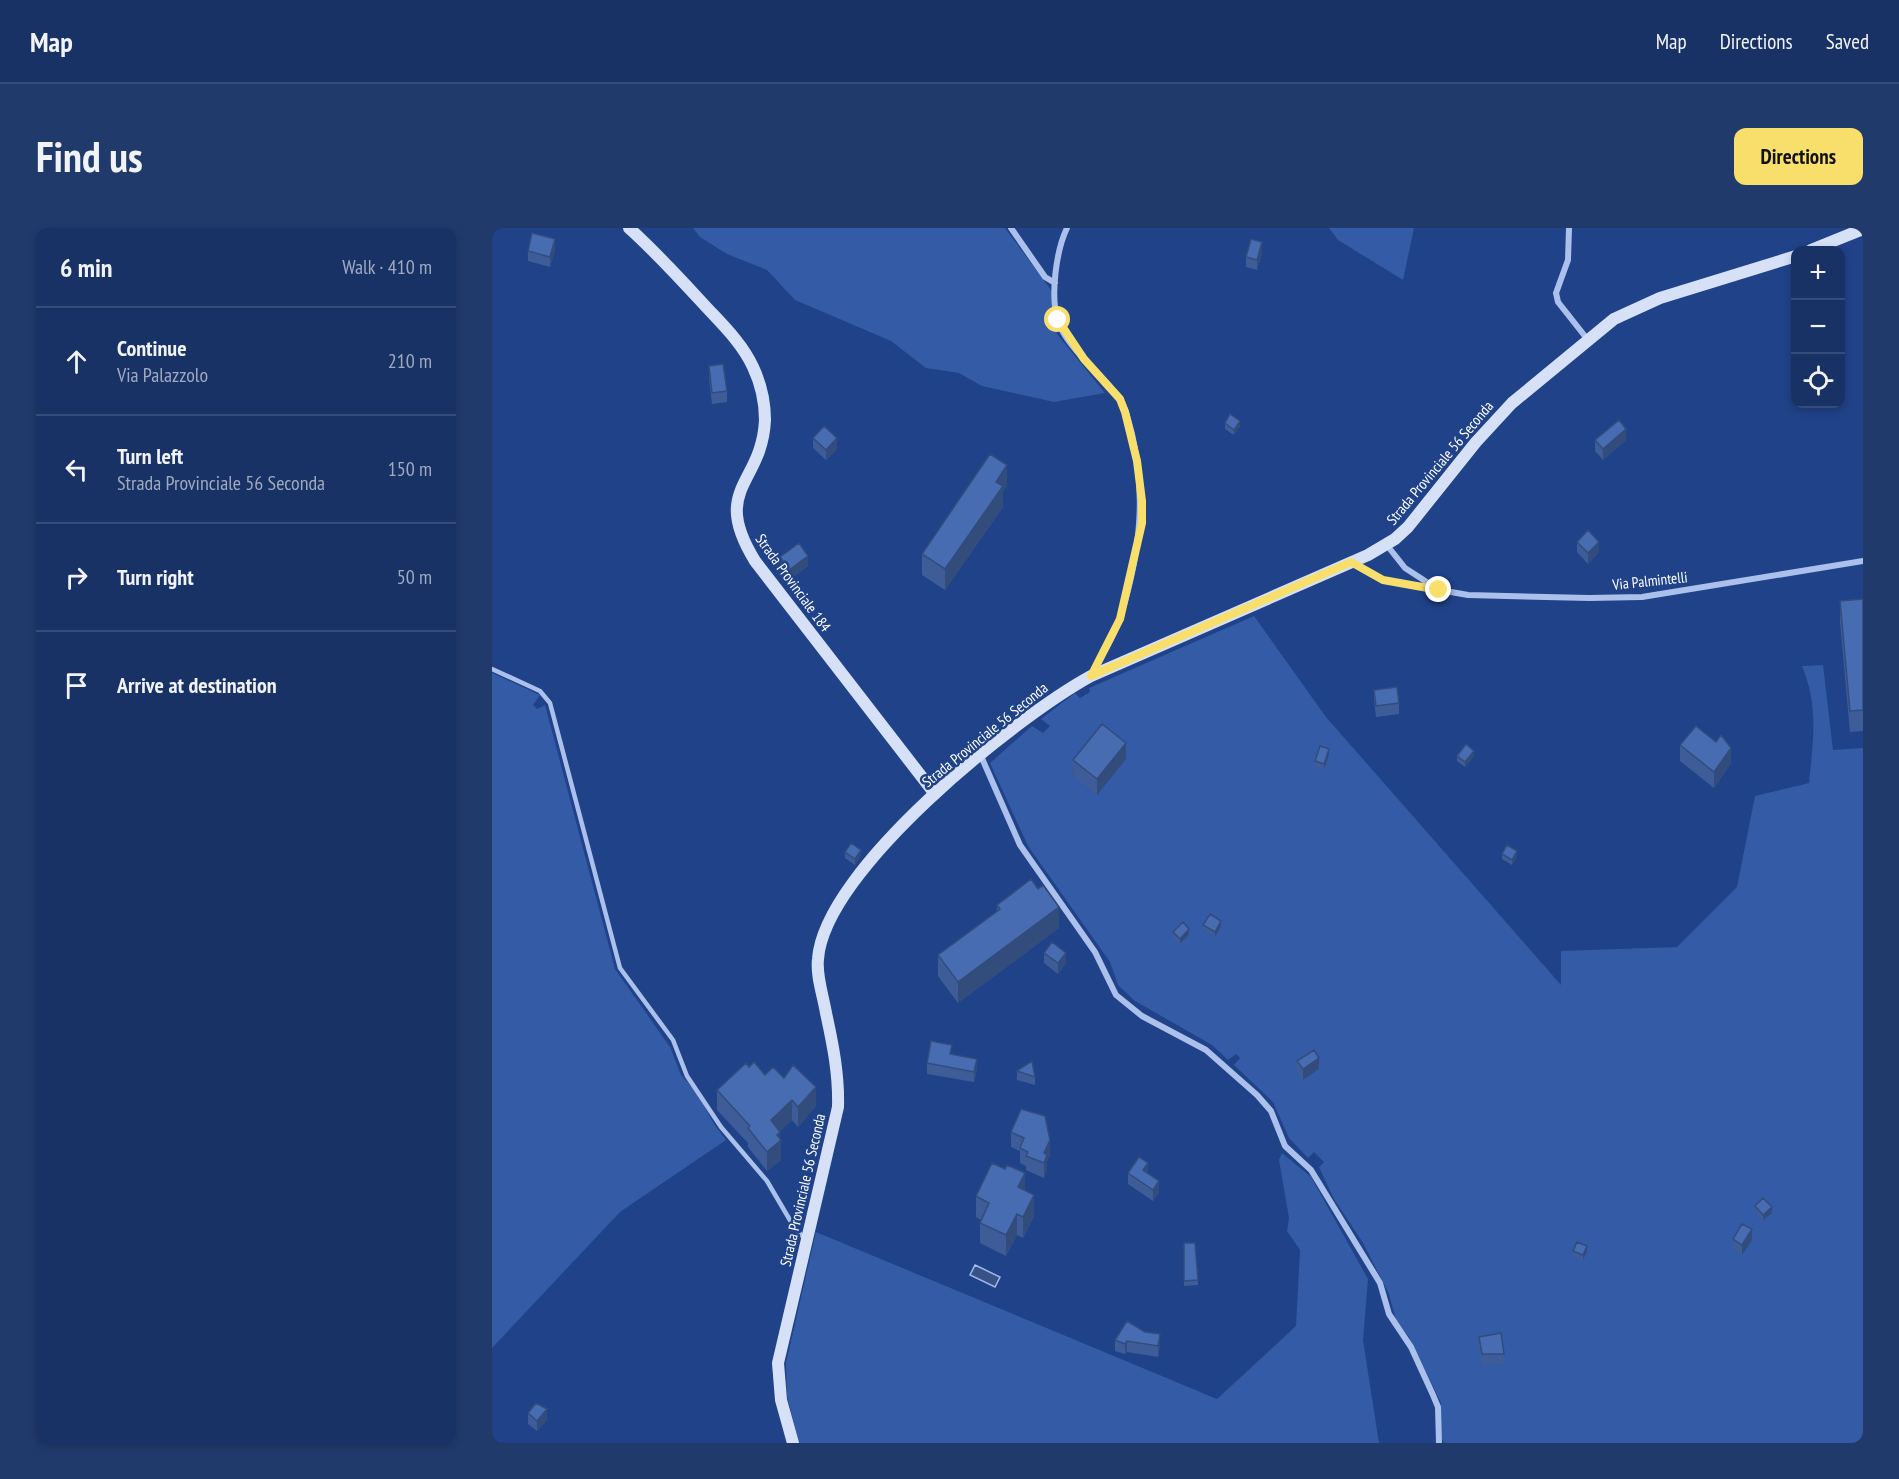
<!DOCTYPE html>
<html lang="en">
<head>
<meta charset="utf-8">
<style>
  body { margin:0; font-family:"PT Sans Narrow",sans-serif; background:#213a6c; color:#f1f3f6 }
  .controls { position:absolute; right:18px; top:18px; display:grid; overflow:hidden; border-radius:12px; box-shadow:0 3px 9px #0003 }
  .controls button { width:54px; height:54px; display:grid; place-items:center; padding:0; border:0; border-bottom:2px solid #364d7a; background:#183266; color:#f1f3f6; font:30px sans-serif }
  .stop { position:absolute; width:18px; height:18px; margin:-14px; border:4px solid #f8de6b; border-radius:50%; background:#fff }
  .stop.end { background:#f8de6b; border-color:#fff; box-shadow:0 2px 6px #0008 }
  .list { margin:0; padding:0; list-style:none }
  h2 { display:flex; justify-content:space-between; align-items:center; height:78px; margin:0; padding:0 24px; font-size:26px }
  h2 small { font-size:20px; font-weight:400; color:#9faabf }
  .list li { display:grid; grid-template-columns:39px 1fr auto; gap:18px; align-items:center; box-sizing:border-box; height:108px; padding:0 24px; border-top:2px solid #364d7a }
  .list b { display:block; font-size:22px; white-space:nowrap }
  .list p { margin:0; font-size:20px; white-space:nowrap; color:#9faabf }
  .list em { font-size:20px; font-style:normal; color:#9faabf }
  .icon { flex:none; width:33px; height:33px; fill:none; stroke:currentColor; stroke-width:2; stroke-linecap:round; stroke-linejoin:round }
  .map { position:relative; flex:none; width:1371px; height:1215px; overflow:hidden; border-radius:12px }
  header { display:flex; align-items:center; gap:36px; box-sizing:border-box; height:84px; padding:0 30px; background:#183266; border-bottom:2px solid #364d7a }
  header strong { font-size:28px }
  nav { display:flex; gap:33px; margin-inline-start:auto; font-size:21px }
  .intro { display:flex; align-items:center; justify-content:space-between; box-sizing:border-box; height:144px; padding:0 36px }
  h1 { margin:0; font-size:42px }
  .button { padding:15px 27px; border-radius:12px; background:#f8de6b; color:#111; font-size:21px; font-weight:700 }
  main { display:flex; gap:36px; padding:0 36px }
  aside { flex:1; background:#183266; border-radius:12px; box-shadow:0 3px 9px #0003 }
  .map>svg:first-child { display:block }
</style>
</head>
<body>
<header>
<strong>Map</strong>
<nav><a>Map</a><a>Directions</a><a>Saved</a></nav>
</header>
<div class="intro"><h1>Find us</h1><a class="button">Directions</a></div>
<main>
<aside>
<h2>6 min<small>Walk · 410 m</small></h2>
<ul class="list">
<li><svg class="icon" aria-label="ahead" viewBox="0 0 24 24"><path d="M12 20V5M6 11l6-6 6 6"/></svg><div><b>Continue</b><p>Via Palazzolo</p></div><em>210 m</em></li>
<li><svg class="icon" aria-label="left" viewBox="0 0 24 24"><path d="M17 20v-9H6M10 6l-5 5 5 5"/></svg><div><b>Turn left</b><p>Strada Provinciale 56 Seconda</p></div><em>150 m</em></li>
<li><svg class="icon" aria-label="right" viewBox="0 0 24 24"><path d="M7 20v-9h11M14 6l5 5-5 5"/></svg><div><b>Turn right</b></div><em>50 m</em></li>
<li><svg class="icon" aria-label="arrive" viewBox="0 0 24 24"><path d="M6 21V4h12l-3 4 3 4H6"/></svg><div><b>Arrive at destination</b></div></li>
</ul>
</aside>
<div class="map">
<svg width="1371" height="1215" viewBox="0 0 1371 1215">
  <rect width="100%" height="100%" fill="#204288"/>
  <!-- green -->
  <path fill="#335ba6" d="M201 0H513L559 62 560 92 565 106 613 165 562 174 490 158 467 145 434 140 399 113 303 72 275 42 235 26 208 9Z
    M837 0H922L911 52 846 12Z
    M762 388 834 489 1069 757V723L1185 719 1245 659 1263 568 1317 555C1321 512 1327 479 1310 438L1331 437 1341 522 1371 520V1215H952L948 1206 949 1175 917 1109 904 1092 897 1066 871 1015 842 971 827 939 832 934 822 924 816 930 797 910 781 874 742 837 748 830 744 826 736 832 720 817 643 773 626 757 618 734 536 618 498 535 540 498 551 505 558 498 549 491 583 465 588 470 598 464 597 460Z
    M0 445 48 467 41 477 45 481 53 477 123 741 178 819 189 847 205 865 222 896 234 912 128 984 0 1120Z
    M790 925 819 949 876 1051 871 1112 887 1215H307L295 1168 294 1135 324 1004 725 1171 804 1098 808 1022 795 1003 797 990 787 932Z"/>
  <!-- water -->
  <path fill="#395286" stroke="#9ebaec" stroke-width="1.5" d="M483 1037 508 1049 503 1059 478 1047Z"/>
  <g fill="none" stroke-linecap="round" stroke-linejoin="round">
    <!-- lane -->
    <path stroke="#abc1eb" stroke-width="4.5" d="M0 441 48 463 58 475 128 740 181 812 195 848 229 899 275 953 302 999 313 1011"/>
    <!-- street -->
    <path stroke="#abc1eb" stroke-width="6" d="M519 0 553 49 563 55
      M575 0C564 23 558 69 566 93 571 108 584 123 595 134 608 149 627 165 634 184 656 254 650 321 628 390 622 409 609 428 600 447
      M1077 0 1076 32 1064 65 1066 74 1096 112
      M894 316 913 340 944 360
      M859 334 891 352 976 367 1097 370 1150 369 1371 333
      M489 528 528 617 603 724 624 767 650 788 714 822 765 867 779 883 793 918 819 942 888 1055 897 1086 919 1119 941 1167 946 1179 947 1215"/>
    <!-- secondary -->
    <path stroke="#d6e1f8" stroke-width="12" d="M137 0C165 25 191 54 217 82 233 99 251 117 261 139 269 156 273 174 273 192 270 257 218 260 263 333L443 566
      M1319 22 1371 1
      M301 1215 289 1172 286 1135 346 879C347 847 341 817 334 785 331 767 324 748 326 731 332 642 524 489 599 448L876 327 903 311 916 299 984 214 1020 175 1122 91 1168 70 1304 28"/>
  </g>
  <!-- wall -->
  <path fill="#3e5d98" d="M63 22 58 39 36 33V23Z
    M770 25 765 42 754 39V29Z
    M217 138 235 163V174L220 176 217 149Z
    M733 195 748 198 742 207 733 201Z
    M321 210 345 221 334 232 321 220Z
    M1103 212H1134L1111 232 1103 223Z
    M515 258 511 263V279L453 362 430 347V326Z
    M1085 314 1107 324 1096 336 1085 324Z
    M288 329 316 338 297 352 288 340Z
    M1371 371V503L1358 504 1348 394V373Z
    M882 462 907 475V486L884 489 882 472Z
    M1188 517 1239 535 1222 560 1188 533Z
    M837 526 832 542 823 539V533Z
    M965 528H982L973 539 965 533Z
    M634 531 605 567 581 548V532Z
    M353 624 369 627 363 637 353 630Z
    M1010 626 1025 628 1020 637 1010 631Z
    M505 677 567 700 466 775 446 748V727L505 684Z
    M711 697 729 698 723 709 711 702Z
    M681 704 697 706 688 716 681 710Z
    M552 725 574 735 566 746 552 735Z
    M460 826 485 842 482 854 435 846V835Z
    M805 833 827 841 811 852 805 843Z
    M257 839 273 847 292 850 324 878 306 899 300 892 288 903 289 932 275 943 256 919V915L225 882V862Z
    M525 843 543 849V857L525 852Z
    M529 881 558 927 555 933V941L552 950 534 942V938L528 935V923L519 919V904Z
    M636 945H656L667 964 661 973 636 956Z
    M533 963 542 988 531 1010 525 1007 514 1028 488 1015V995L489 992 484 989V968Z
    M1263 978 1280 985 1271 992 1263 983Z
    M1241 1011 1260 1012 1250 1027 1241 1021Z
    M692 1015 706 1052V1057L692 1058Z
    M1081 1023H1095L1091 1032 1081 1029Z
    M635 1093 668 1117 666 1129 635 1124 633 1126 623 1123V1112Z
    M987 1109 1012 1126V1136L990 1137 987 1120Z
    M36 1185 55 1192 45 1203 36 1196Z"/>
  <!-- shaded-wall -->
  <path fill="#324c7c" d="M63 11V22L58 39V29Z
    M770 14V25L765 42V32Z
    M748 193V198L742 207V202Z
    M1134 201V212L1111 232V221Z
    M345 210V221L334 232V222Z
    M515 237V258L511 263V279L453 362V341L504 254Z
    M1107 314V324L1096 336V325Z
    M316 328V338L297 352V342Z
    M634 515V531L605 567V551Z
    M1239 520V535L1222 560V544Z
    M837 521V526L832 542V536Z
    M982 523V528L973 539V534Z
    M369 622V627L363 637V631Z
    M1025 623V628L1020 637V632Z
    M567 679V700L466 775V754Z
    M729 693V698L723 709V704Z
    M697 701V706L688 716V711Z
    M574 725V735L566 746V735Z
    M827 830V841L811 852V841Z
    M485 831V842L482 854V844Z
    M324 859V878L306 899V879Z
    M300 872V892L279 911V892Z
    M288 904 289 932 275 943V924L285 907Z
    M558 912V927L555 933V941L552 950V925Z
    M656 935V946L651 942Z
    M533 945V966L526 959Z
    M667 953V964L661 973V962Z
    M542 967V988L531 1010V989Z
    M1280 979V985L1271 992V987Z
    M525 986V1007L514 1028V1007Z
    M1260 1001V1012L1250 1027V1017Z
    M1095 1018V1023L1091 1032V1027Z
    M668 1106V1117L666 1129V1118Z
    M635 1113V1124L633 1126V1116Z
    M55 1181V1192L45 1203V1193Z"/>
  <!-- building -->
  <path fill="#486cb1" stroke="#324c7c" stroke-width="1.5" d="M40 5 63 11 58 29 36 23Z
    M759 11 770 14 765 32 754 29Z
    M231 136 235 163 220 165 217 138Z
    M738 186 748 193 742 202 733 195Z
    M1127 192 1134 201 1111 221 1103 212Z
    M332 198 345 210 334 222 321 210Z
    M498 226 515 237 504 254 511 258 453 341 430 326Z
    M1096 302 1107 314 1096 325 1085 314Z
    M307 315 316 328 297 342 288 329Z
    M1371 371V482L1358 483 1348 373Z
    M905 459 907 475 884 478 882 462Z
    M610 496 634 515 605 551 581 532Z
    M1204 498 1224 514 1229 507 1239 520 1222 544 1188 517Z
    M974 516 982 523 973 534 965 528Z
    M828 518 837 521 832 536 823 533Z
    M359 615 369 622 363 631 353 624Z
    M1015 617 1025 623 1020 632 1010 626Z
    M539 651 546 661 551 657 567 679 466 754 446 727 508 681 505 677Z
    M718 686 729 693 723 704 711 697Z
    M691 694 697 701 688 711 681 704Z
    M560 714 574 725 566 735 552 725Z
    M439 813 460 817 458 826 485 831 482 844 435 835Z
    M822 822 827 830 811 841 805 833Z
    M540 833 543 849 525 843Z
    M262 834 273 847 281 839 292 850 301 837 324 859 306 879 300 872 279 892 288 904 285 907 289 912 275 924 256 900 258 898 225 862 254 835 257 839Z
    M529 881 553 888 558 912 552 925 555 927 552 935 534 928 536 924 528 920 532 910 519 904Z
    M647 929 656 935 651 942 667 953 661 962 636 945Z
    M500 935 513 941 515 937 533 945 526 959 542 967 531 989 525 986 514 1007 488 995 497 975 484 968Z
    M1271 970 1280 979 1271 987 1263 978Z
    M1250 996 1260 1001 1250 1017 1241 1011Z
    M1085 1014 1095 1018 1091 1027 1081 1023Z
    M692 1015H703L706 1052 692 1053Z
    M635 1093 653 1104 668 1106 666 1118 635 1113 633 1116 623 1112Z
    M1009 1105 1012 1126H990L987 1109Z
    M44 1175 55 1181 45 1193 36 1185Z"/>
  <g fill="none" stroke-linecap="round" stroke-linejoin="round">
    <!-- route -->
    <path stroke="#f8de6b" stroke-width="8" d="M566 92 592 131 628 171 633 184 645 233 650 273V295L628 391 599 448 859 334 891 352 947 362"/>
  </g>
  <g text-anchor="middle" stroke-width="5" stroke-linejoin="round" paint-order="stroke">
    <!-- street labels -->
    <g font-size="15" fill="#fff" stroke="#204288">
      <text transform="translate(948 235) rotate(-50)" y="5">Strada Provinciale 56 Seconda</text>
      <text transform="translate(1158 353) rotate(-6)" y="5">Via Palmintelli</text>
      <text transform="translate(301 355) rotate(54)" y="5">Strada Provinciale 184</text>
      <text transform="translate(493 507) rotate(-39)" y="5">Strada Provinciale 56 Seconda</text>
      <text transform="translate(311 962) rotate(-77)" y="5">Strada Provinciale 56 Seconda</text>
    </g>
  </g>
</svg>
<div class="controls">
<button>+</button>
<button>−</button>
<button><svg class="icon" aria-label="locate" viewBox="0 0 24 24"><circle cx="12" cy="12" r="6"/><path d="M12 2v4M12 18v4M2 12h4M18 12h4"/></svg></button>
</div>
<div class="stop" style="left:566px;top:92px"></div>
<div class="stop end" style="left:947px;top:362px"></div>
</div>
</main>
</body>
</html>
